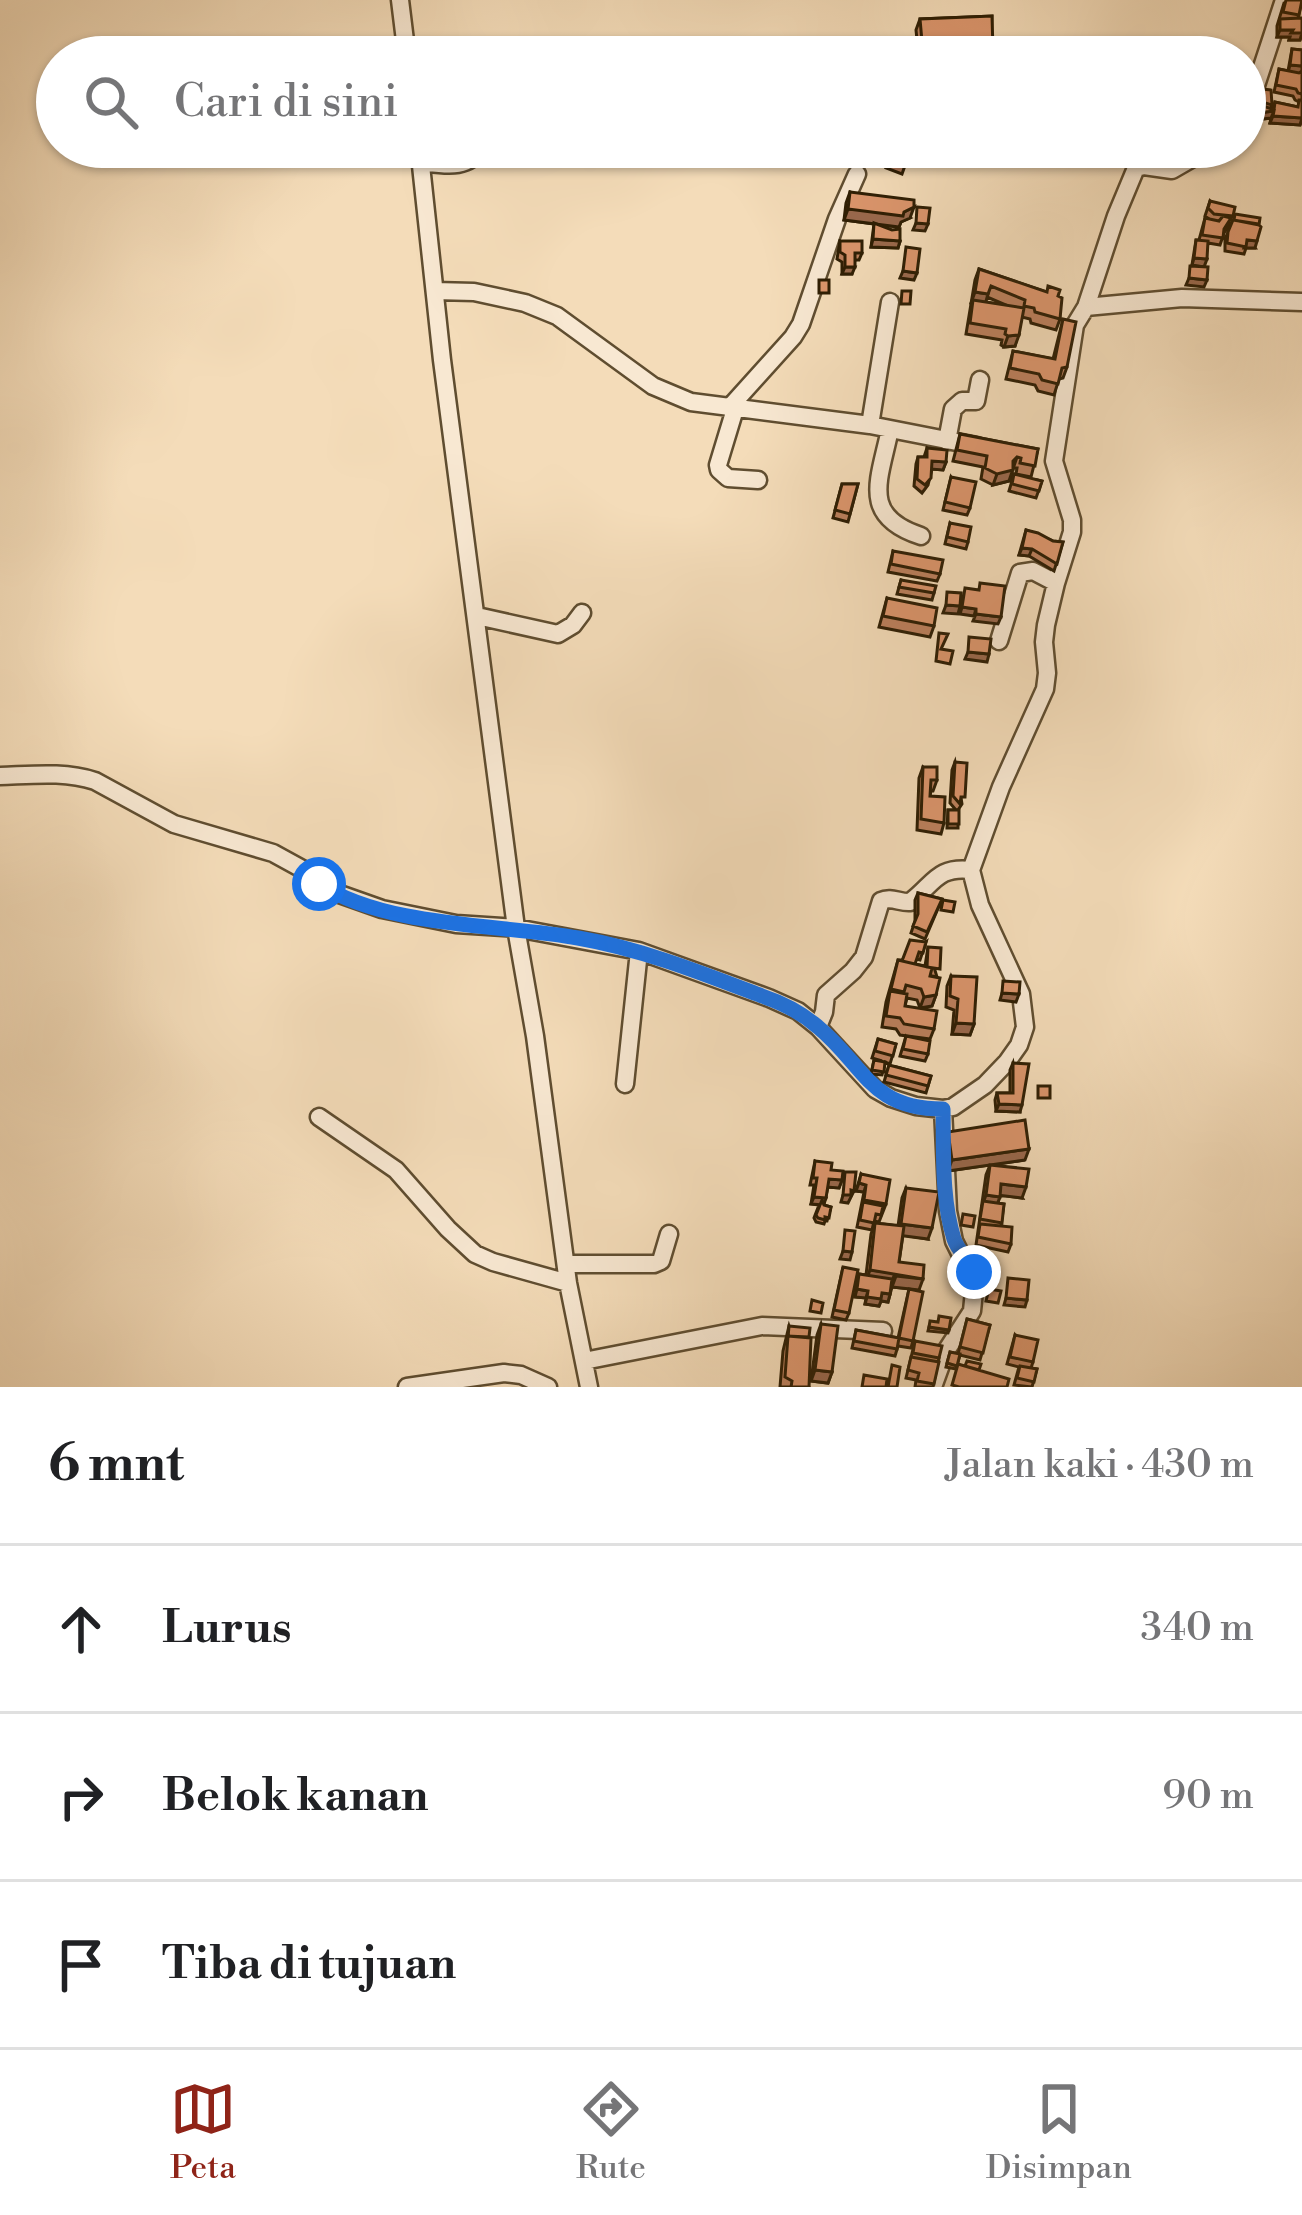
<!DOCTYPE html>
<html lang="id">
<head>
<meta charset="utf-8">
<style>
  body { margin:0; font-family:"Libre Bodoni",serif; background:#f2f2f2; color:#202124 }
  .stop { position:absolute; width:36px; height:36px; margin:-27px; border:9px solid #1a73e8; border-radius:50%; background:#fff }
  .stop.end { background:#1a73e8; border-color:#fff; box-shadow:0 3px 12px #0008 }
  .list { margin:0; padding:0; list-style:none }
  h2 { display:flex; justify-content:space-between; align-items:center; height:156px; margin:0; padding:0 48px; font-size:51px }
  h2 small { font-size:39px; font-weight:400; color:#757577 }
  .list li { display:grid; grid-template-columns:78px 1fr auto; gap:36px; align-items:center; box-sizing:border-box; height:168px; padding:0 48px; border-top:3px solid #e0e0e0 }
  .list b { display:block; font-size:45px; white-space:nowrap }
  .list em { font-size:39px; font-style:normal; color:#757577 }
  .icon { flex:none; width:66px; height:66px; fill:none; stroke:currentColor; stroke-width:2; stroke-linecap:round; stroke-linejoin:round }
  .map { position:relative; flex:none; width:1302px; height:1387px; overflow:hidden }
  .search { position:absolute; background:#fff; box-shadow:0 3px 9px #0004; left:36px; right:36px; top:36px; height:132px; display:flex; align-items:center; gap:30px; box-sizing:border-box; padding:0 42px; border-radius:66px; color:#757577; font-size:45px }
  .sheet { height:660px; background:#fff }
  nav { display:flex; justify-content:space-around; align-items:center; box-sizing:border-box; height:168px; border-top:3px solid #e0e0e0; background:#fff; font-size:33px; color:#757577 }
  nav a { display:grid; justify-items:center; gap:6px }
  nav .on { color:#8f2418 }
  .map>svg:first-child { display:block }
</style>
</head>
<body>
<div class="map">
<svg width="1302" height="1387" viewBox="0 0 1302 1387">
  <rect width="100%" height="100%" fill="#f4dcb9"/>
  <filter id="stains"><feTurbulence type="fractalNoise" baseFrequency=".00167" numOctaves="4"/><feColorMatrix values="0 0 0 0 .2 0 0 0 0 .09 0 0 0 0 .02 0 0 0 .5 -.17"/></filter>
  <radialGradient id="worn" r=".72"><stop offset=".6" stop-color="#630" stop-opacity="0"/><stop offset="1" stop-color="#630" stop-opacity=".3"/></radialGradient>
  <g fill="none" stroke-linecap="round" stroke-linejoin="round">
    <!-- minor casing -->
    <g stroke="#5f4d30" stroke-width="21">
      <path id="minor" d="M400 0 407 57
        M1245 119 1284 0
        M419 147 442 360 516 928 535 1036 568 1283 589 1387
        M421 162C446 165 467 170 483 147
        M435 291 474 292 525 303 557 316 653 386 691 402 870 425 977 446
        M1086 307 1182 298 1302 302
        M729 408 793 337 801 324 837 219 857 174
        M735 409 718 465 719 470 728 478 758 480
        M870 425 890 302
        M890 429C880 479 859 516 921 536
        M947 441 953 409 962 401H976L980 380
        M477 616 558 634 573 625 582 613
        M999 641 1020 573 1033 571 1056 583
        M0 776C32 775 64 771 95 781L174 824 273 853 304 870 331 891 382 909 456 924 516 928 639 951 769 998 798 1011 818 1027 875 1089 891 1098 916 1106 943 1109 953 1107 985 1085 1007 1062 1019 1045 1025 1027 1021 994 980 905 971 870 1001 787 1045 689 1047 673 1044 642 1046 625 1056 583 1072 532V520L1054 461 1075 325 1086 307 1116 216 1136 168 1144 166 1172 170 1212 147
        M818 1027 824 1012 826 995 853 971 864 957 881 901C891 896 900 903 910 902 934 884 937 866 971 870
        M625 1084 639 951
        M319 1117 396 1170 448 1229 475 1254 493 1262 568 1283
        M566 1264H654L661 1261 669 1234
        M584 1361 762 1326 883 1331
        M407 1387 504 1373 521 1375 548 1387
        M933 1387 946 1351 972 1311 975 1281 971 1262 960 1253 954 1241 948 1211 943 1109"/>
    </g>
    <!-- minor -->
    <use href="#minor" stroke="#f8e8d2" stroke-width="16"/>
  </g>
  <!-- wall -->
  <path fill="#bc805d" stroke="#2d1d03" stroke-width="3" fill-rule="evenodd" d="M1302 0 1298 18 1302 34 1300 40H1289L1290 37H1277V26L1284 3Z
    M992 16 991 57H970L969 50 946 51 945 54 920 53V57H905L906 51 918 50 916 30 920 19Z
    M1292 49 1302 50V120L1300 125 1270 123 1271 118 1254 120V114L1262 89 1272 105 1270 109 1273 110 1275 102 1298 107 1299 102 1295 100 1293 96 1274 92 1279 69 1288 71Z
    M1002 147H1065L1061 163 1042 161 1040 157 1012 155 1010 158 1001 152Z
    M894 148 909 154 902 174 886 168Z
    M850 192 910 218 901 222 899 227 878 225 900 241 898 248 871 247 874 224 844 220 846 203Z
    M1210 201 1230 223 1224 233 1220 245 1208 243 1204 267 1192 265 1196 240H1199L1205 218 1209 219 1205 216Z
    M1233 221 1255 248H1246L1244 254 1225 251V239Z
    M840 241 862 253 859 260H855L852 274H842V262L837 259Z
    M979 269 1058 296 1060 319 1056 330 1031 323 1030 319 1022 317 1015 346 1004 347 1001 345 1002 340 966 334 975 280ZM987 297 1008 306 985 302Z
    M1063 319 1067 367 1063 378 1059 379 1054 395 1038 391 1035 385 1006 379 1013 351 1053 359Z
    M960 434 1038 449 1031 477 1016 474 1017 468H1013L1009 481 993 485 981 479 983 467 953 461Z
    M927 448 946 462 943 470 932 469 928 485 922 493 914 486 916 464 918 457H924Z
    M1014 474 1042 481 1036 498 1009 491Z
    M951 477 970 508 967 515 943 510Z
    M842 484H858L848 522 833 518Z
    M950 523 968 542 966 549 945 544Z
    M1026 530 1053 541 1063 542 1054 571 1029 556 1019 555Z
    M893 551 940 574 937 581 888 572Z
    M901 580 934 593 932 600 897 594Z
    M887 598 934 626 930 637 879 627Z
    M955 762 962 804 958 810V828H947L948 810H956L950 803 952 770Z
    M923 767 937 780 933 791H931L930 796 944 823 941 834 917 830 919 778Z
    M918 893 942 899 925 939 911 933 915 921V900Z
    M926 942 920 960 916 959 915 964 925 966 928 947 937 977 932 976 936 995 932 1006 920 1008 917 1000 907 998 905 1006 934 1029 930 1039 900 1035 896 1029 882 1027 886 1002 898 960H902Z
    M951 976 974 1024 970 1035 952 1034 954 1010 946 1007 947 986Z
    M906 1036 928 1054 925 1061 900 1056Z
    M878 1039 896 1044 890 1064 885 1062 882 1075 871 1074 874 1060 882 1061 872 1058Z
    M1013 1063 1020 1112 996 1111 995 1100 997 1093H1010V1070Z
    M889 1065 931 1076 926 1093 884 1082Z
    M948 1132 1025 1160 992 1165 1022 1198 1000 1195 998 1203 1004 1204 1001 1226 1011 1244 1008 1252 976 1245 986 1175 990 1165 948 1171 944 1143Z
    M815 1161 831 1170 842 1180 839 1188 828 1187 824 1205 831 1207 827 1221H825L824 1224 816 1222 814 1218 819 1205 811 1204 814 1185H810Z
    M861 1174 886 1204 879 1222 874 1221 872 1230 857 1227 864 1192 856 1191Z
    M906 1188 928 1239 903 1235 899 1262 919 1290 892 1287 888 1302 881 1301 879 1306 865 1304 866 1298 855 1297 859 1274 866 1275 871 1234 875 1223 898 1226 902 1198Z
    M843 1267 849 1313 846 1320 832 1317Z
    M909 1289 913 1341 911 1348 898 1346 895 1356 852 1348 856 1330 898 1338Z
    M967 1319 990 1325 980 1360 960 1355 956 1369 946 1367 950 1352 958 1354Z
    M821 1324 832 1372 828 1383 811 1381 817 1335Z
    M789 1326 809 1387H780L783 1351Z
    M1015 1335 1033 1362 1031 1368 1037 1369 1032 1387 1014 1385 1019 1367 1007 1364Z
    M915 1341 939 1358 933 1387H915L916 1380 906 1378Z"/>
  <!-- shaded-wall -->
  <path fill="#99684c" stroke="#2d1d03" stroke-width="3" d="M1280 30H1293L1302 33 1300 40H1289L1290 37H1277Z
    M973 39 969 50 946 51 945 54 918 53 922 42Z
    M974 50H993L991 57H971Z
    M1290 65 1302 66V74L1288 72Z
    M1274 111 1271 118 1254 120 1257 113Z
    M1273 116 1302 118 1300 125 1270 123Z
    M1014 147H1043L1040 157 1012 155 1010 158Z
    M1046 150 1065 152 1061 163 1042 161Z
    M914 207 910 218 901 222 899 227 844 220 848 209 904 212Z
    M916 223 928 224 925 231 913 230Z
    M873 239 900 241 898 248 871 247Z
    M1247 240 1257 241 1255 248H1244Z
    M1194 258 1207 259 1204 267 1192 265Z
    M845 267H855L852 274H842Z
    M903 271 917 273 914 280 900 278Z
    M1189 278 1207 280 1204 287 1186 285Z
    M975 292 988 294 985 305 971 303Z
    M1019 335 1015 346 1004 347 1008 336Z
    M1017 457 1009 481 993 485 997 474Z
    M932 461 946 462 943 470 930 469Z
    M1022 548 1032 549 1029 556 1019 555Z
    M946 605 960 606 958 614 943 613Z
    M962 607 976 609 974 616 960 614Z
    M976 614 1001 617 998 624 973 621Z
    M968 652 989 654 987 662 965 659Z
    M1002 993 1019 994 1016 1002 1000 1000Z
    M936 995 932 1006 920 1008 924 997Z
    M956 1023 974 1024 970 1035 952 1034Z
    M999 1104 1022 1105 1020 1112 996 1111Z
    M1029 1149 1025 1160 948 1171 952 1160Z
    M829 1179 842 1180 839 1188 826 1187Z
    M859 1183 866 1185 864 1192 856 1191Z
    M1001 1184 1026 1187 1022 1198 997 1195Z
    M851 1190 854 1191 848 1203 841 1202 843 1195Z
    M986 1195 1000 1197 996 1207 982 1206Z
    M814 1197 826 1198 823 1205 811 1204Z
    M901 1224 932 1228 928 1239 897 1235Z
    M843 1251 852 1252 850 1260 840 1259Z
    M870 1270 895 1273 891 1284 866 1281Z
    M896 1276 923 1279 919 1290 892 1287Z
    M857 1289 868 1291 866 1298 855 1297Z
    M882 1293 890 1294 888 1302 881 1301 879 1306 865 1304 867 1297Z
    M1006 1298 1027 1300 1025 1307 1004 1305Z
    M929 1327 949 1330 948 1333 928 1331Z
    M815 1370 832 1372 828 1383 811 1381Z"/>
  <!-- building -->
  <path fill="#db956c" stroke="#2d1d03" stroke-width="3" d="M1286 0H1302L1299 15 1283 12Z
    M992 16 993 50H974L973 39 949 40V43L922 42 920 19Z
    M1302 18V33H1291L1293 30H1280V19Z
    M1292 49 1302 50V66L1290 65Z
    M920 50V57H907L906 51Z
    M1279 69 1299 73 1302 71V94L1298 93 1296 89 1276 85Z
    M1262 89 1271 90 1272 105 1259 101Z
    M1299 100H1302V118L1273 116 1274 111 1257 113 1256 107 1261 105 1274 110 1275 102 1298 107Z
    M1045 147H1065V152L1046 150Z
    M894 148 909 154 904 167 889 161Z
    M850 192 914 200V207L904 212 903 216 848 209Z
    M1210 201 1235 207 1233 216 1214 214 1208 208Z
    M917 207 930 208 928 224 916 223Z
    M1235 214 1260 218 1259 225 1234 220Z
    M1223 216 1231 218 1224 229 1223 238 1202 235 1205 218 1219 221Z
    M1233 220 1258 224 1261 227 1257 241 1247 240 1246 247 1227 243 1228 232Z
    M874 223 892 230 900 229V241L873 239Z
    M1196 240 1208 241 1207 259 1194 258Z
    M840 241H862V253H855V267H845V255L840 252Z
    M906 247 920 249 917 273 903 271Z
    M1190 266 1208 267 1207 280 1189 278Z
    M979 269 1047 292 1048 286 1060 290 1058 296 1062 298 1060 319 1035 312 1034 308 1024 306 1025 300 991 286 988 294 975 292Z
    M819 280H829V293H819Z
    M902 291H911L910 304H901Z
    M973 300 1024 308 1019 335 1008 336 1005 334 1006 329 970 323Z
    M1063 319 1076 322 1067 367 1062 368 1058 384 1042 380 1039 374 1010 368 1013 351 1055 359Z
    M960 434 1038 449 1035 466 1020 463 1021 458 1017 457 1013 461V470L997 474 985 468 987 456 957 450Z
    M927 448 947 450 946 462 932 461 931 478 925 485 917 479 918 457H927Z
    M1014 474 1042 481 1039 491 1012 484Z
    M951 477 976 482 970 508 945 502Z
    M842 484H858L850 514 835 510Z
    M950 523 971 527 968 542 947 537Z
    M1026 530 1038 533 1053 541 1063 542 1057 564 1032 549 1022 548Z
    M893 551 943 560 940 574 891 564Z
    M901 580 936 586 934 593 899 587Z
    M980 583 1005 586 1001 617 976 614V609L962 607 965 588 979 590Z
    M947 592 961 593 960 606 946 605Z
    M887 598 937 608 934 626 883 616Z
    M939 633 948 634 941 649 953 651 950 664 936 661Z
    M969 637 991 639 989 654 968 652Z
    M955 762 967 763 965 797H961L960 804 953 796Z
    M923 767H937V780H931L930 796 945 797 944 823 921 819Z
    M948 810H959V824H948Z
    M918 893 942 899 927 932 913 926 918 914Z
    M943 900 955 902 953 912 941 910Z
    M910 940 926 942 923 953 919 952 915 964 902 961Z
    M928 947 941 948 940 969 927 967Z
    M898 960 932 968 930 976 940 978 936 995 924 997 921 989 906 985 904 992 891 989Z
    M951 976 977 977 974 1024 956 1023 958 999 950 996Z
    M1003 981 1020 982 1019 994 1002 993Z
    M890 991 907 994 905 1006 937 1011 934 1029 904 1024 900 1018 886 1016Z
    M906 1036 930 1041 928 1054 903 1049Z
    M878 1039 896 1044 893 1056 875 1051Z
    M874 1060 885 1062 884 1072 872 1070Z
    M1013 1063 1029 1064 1022 1105 999 1104 997 1093H1013Z
    M889 1065 931 1076 928 1086 886 1075Z
    M1038 1086H1050V1098H1038Z
    M1025 1120 1029 1149 952 1160 948 1132Z
    M815 1161 832 1163 831 1170 843 1171 842 1180 829 1179 826 1198 814 1197 817 1178H813Z
    M990 1165 1029 1169 1026 1187 1001 1184 1000 1197 986 1195Z
    M845 1172H856L854 1191 851 1190V1195H843Z
    M861 1174 890 1180 886 1204 864 1200 866 1185 859 1183Z
    M906 1188 939 1192 932 1228 901 1224Z
    M822 1200 824 1205 831 1207 829 1218 825 1217V1220L818 1218 816 1215Z
    M983 1201 1004 1204 1002 1223 980 1219Z
    M863 1202 883 1206 881 1215 876 1214 874 1223 860 1220Z
    M963 1214 975 1216 973 1227 961 1225Z
    M875 1223 904 1226 899 1262 924 1265 923 1279 870 1270Z
    M980 1224 1012 1227 1011 1244 978 1237Z
    M845 1230 855 1231 852 1252 843 1251Z
    M843 1267 858 1270 849 1313 834 1310Z
    M859 1274 892 1279 890 1294 882 1293 881 1299 867 1297 868 1291 857 1289Z
    M1008 1278 1029 1280 1027 1300 1006 1298Z
    M909 1289 923 1292 913 1341 899 1338Z
    M989 1289 1001 1291 998 1303 986 1301Z
    M812 1300 823 1303 821 1313 810 1311Z
    M939 1316 951 1318 949 1330 929 1327 930 1321 938 1322Z
    M967 1319 990 1325 983 1353 960 1347Z
    M821 1324 838 1326 832 1372 815 1370Z
    M789 1326 810 1328 809 1337 788 1336V1338Z
    M856 1330 899 1338 897 1349 854 1341Z
    M1015 1335 1038 1340 1033 1362 1010 1357Z
    M788 1336 811 1338 809 1387H791L792 1381 785 1377Z
    M915 1341 942 1346 939 1358 913 1353Z
    M950 1352 960 1354 957 1366 947 1363Z
    M911 1357 939 1362 934 1384 917 1381 919 1373 908 1370Z
    M967 1361 981 1364 979 1370 965 1366Z
    M958 1364 1009 1379 1007 1387H959L952 1385Z
    M892 1365 900 1367 897 1387H888Z
    M1020 1366 1037 1369 1034 1382 1017 1378Z
    M864 1375 887 1379 886 1387H862Z"/>
  <g fill="none" stroke-linecap="round" stroke-linejoin="round">
    <!-- route -->
    <path stroke="#1a73e8" stroke-width="15" d="M319 884C388 928 499 924 578 938 642 949 702 973 762 996 783 1003 802 1013 818 1027 865 1066 870 1109 943 1109 944 1151 941 1198 954 1239 958 1252 970 1258 974 1272"/>
  </g>
  <rect width="100%" height="100%" filter="url(#stains)"/>
  <rect width="100%" height="100%" fill="url(#worn)"/>
</svg>
<div class="stop" style="left:319px;top:884px"></div>
<div class="stop end" style="left:974px;top:1272px"></div>
<div class="search"><svg class="icon" aria-label="search" viewBox="0 0 24 24"><circle cx="10" cy="10" r="6"/><path d="M15 15l6 6"/></svg>Cari di sini</div>
</div>
<section class="sheet">
<h2>6 mnt<small>Jalan kaki · 430 m</small></h2>
<ul class="list">
<li><svg class="icon" aria-label="ahead" viewBox="0 0 24 24"><path d="M12 20V5M6 11l6-6 6 6"/></svg><div><b>Lurus</b></div><em>340 m</em></li>
<li><svg class="icon" aria-label="right" viewBox="0 0 24 24"><path d="M7 20v-9h11M14 6l5 5-5 5"/></svg><div><b>Belok kanan</b></div><em>90 m</em></li>
<li><svg class="icon" aria-label="arrive" viewBox="0 0 24 24"><path d="M6 21V4h12l-3 4 3 4H6"/></svg><div><b>Tiba di tujuan</b></div></li>
</ul>
</section>
<nav>
<a class="on"><svg class="icon" aria-label="map" viewBox="0 0 24 24"><path d="M3 6l6-2 6 2 6-2v14l-6 2-6-2-6 2zM9 4v14M15 6v14"/></svg>Peta</a>
<a><svg class="icon" aria-label="directions" viewBox="0 0 24 24"><path d="M12 3l9 9-9 9-9-9zM9 14v-3h6M13 9l2 2-2 2"/></svg>Rute</a>
<a><svg class="icon" aria-label="saved" viewBox="0 0 24 24"><path d="M7 4h10v16l-5-4-5 4z"/></svg>Disimpan</a>
</nav>
</body>
</html>
